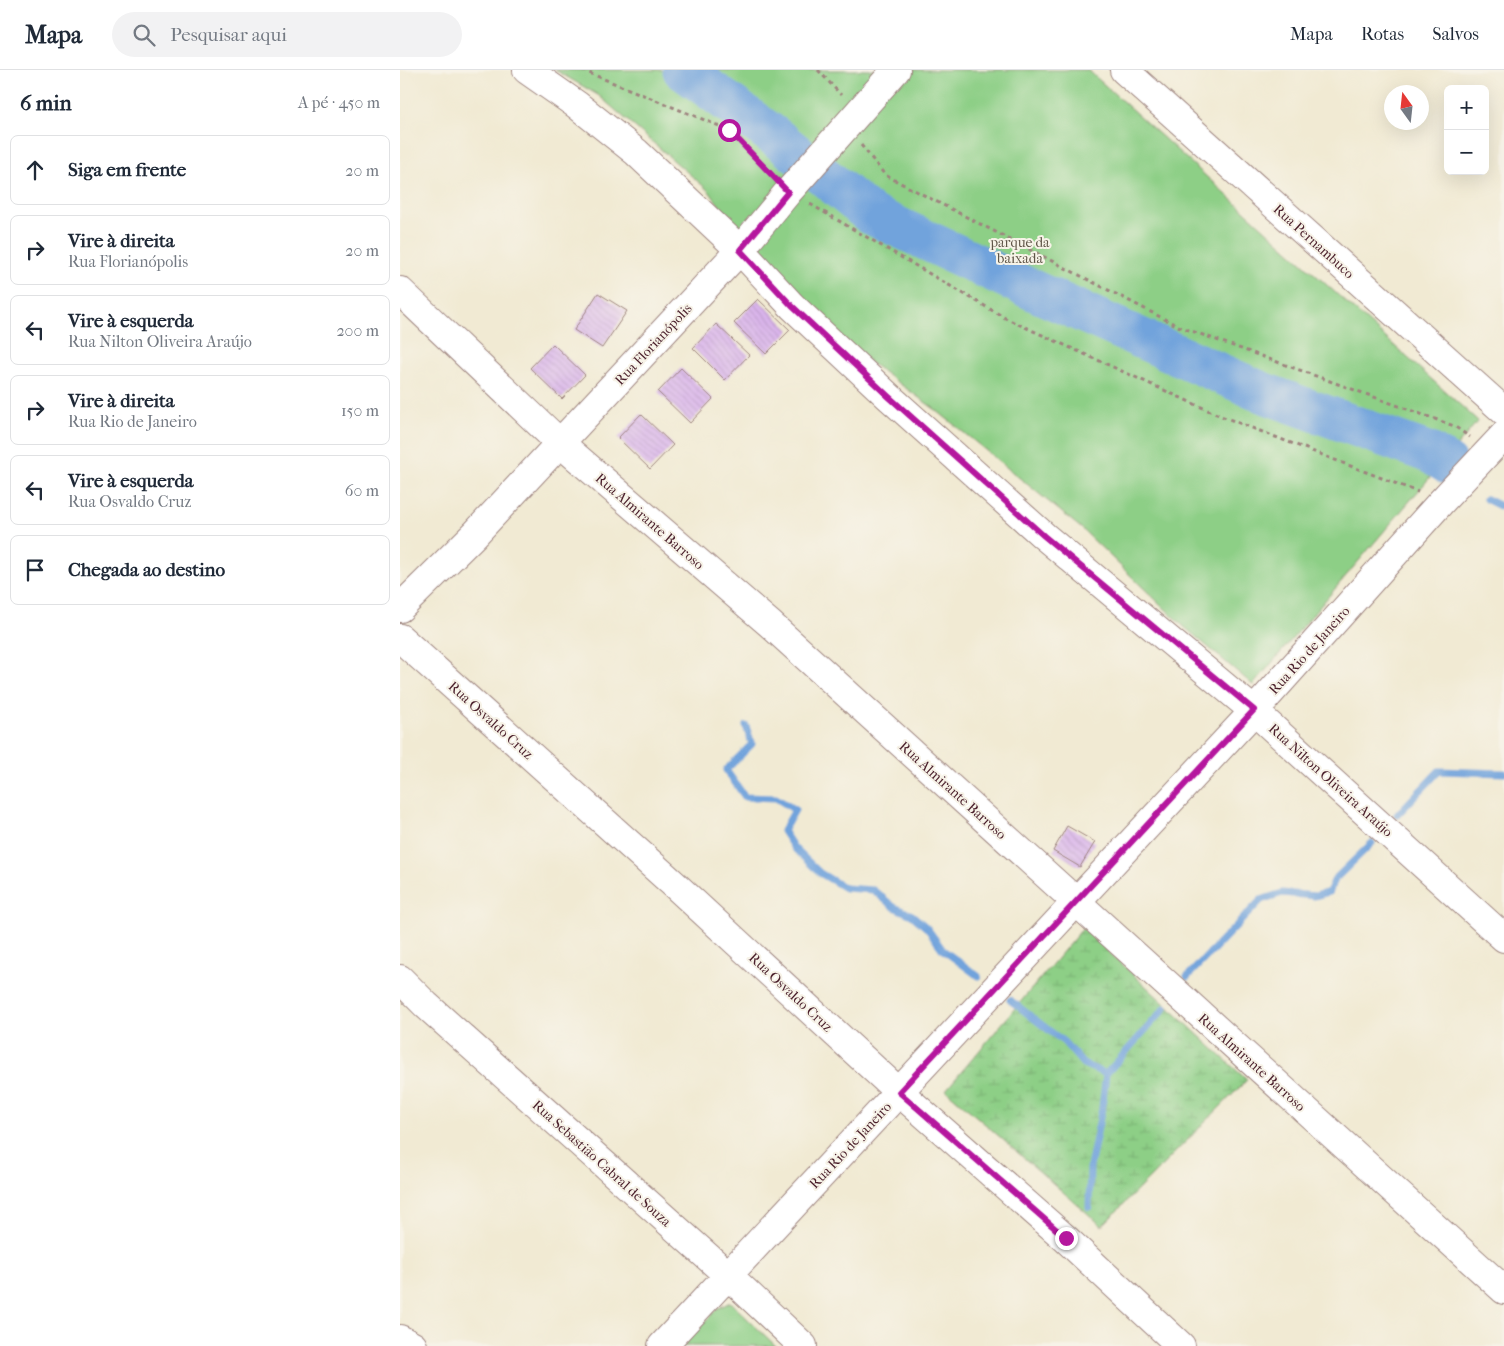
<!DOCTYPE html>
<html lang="pt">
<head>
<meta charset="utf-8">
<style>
  body { margin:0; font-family:"IM FELL French Canon",serif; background:#f2f2f3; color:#1f2937 }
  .controls { position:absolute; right:15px; top:15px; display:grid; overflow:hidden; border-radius:8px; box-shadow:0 5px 20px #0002 }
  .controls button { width:45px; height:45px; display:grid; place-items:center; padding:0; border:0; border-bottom:1px solid #e0e1e3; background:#fff; color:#1f2937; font:25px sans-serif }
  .compass { position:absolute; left:984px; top:15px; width:45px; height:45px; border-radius:50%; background:#fff; box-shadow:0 5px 20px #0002; rotate:345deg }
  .stop { position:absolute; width:15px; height:15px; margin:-11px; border:4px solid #b5179e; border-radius:50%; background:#fff }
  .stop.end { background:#b5179e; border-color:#fff; box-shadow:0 1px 5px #0008 }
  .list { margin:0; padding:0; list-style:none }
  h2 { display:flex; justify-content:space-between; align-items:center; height:65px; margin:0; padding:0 20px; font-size:21px }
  h2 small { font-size:16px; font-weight:400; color:#747a83 }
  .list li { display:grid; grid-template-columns:32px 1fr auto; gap:15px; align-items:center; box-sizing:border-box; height:70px; margin:0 10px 10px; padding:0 10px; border:1px solid #e0e1e3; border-radius:8px }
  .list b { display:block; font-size:19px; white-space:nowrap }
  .list p { margin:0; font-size:16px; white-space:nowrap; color:#747a83 }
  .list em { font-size:16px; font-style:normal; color:#747a83 }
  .icon { flex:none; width:28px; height:28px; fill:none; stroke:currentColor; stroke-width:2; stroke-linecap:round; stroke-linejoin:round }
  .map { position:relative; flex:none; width:1104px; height:1276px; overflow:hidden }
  header { display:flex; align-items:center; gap:30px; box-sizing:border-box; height:70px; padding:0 25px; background:#fff; border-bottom:1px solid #e0e1e3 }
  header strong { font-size:24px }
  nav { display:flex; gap:28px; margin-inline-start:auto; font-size:18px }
  .search { width:350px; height:45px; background:#f2f2f3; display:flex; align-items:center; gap:12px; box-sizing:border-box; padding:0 18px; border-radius:28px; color:#747a83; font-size:19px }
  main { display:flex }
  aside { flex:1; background:#fff }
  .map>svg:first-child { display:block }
</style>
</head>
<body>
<header>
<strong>Mapa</strong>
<div class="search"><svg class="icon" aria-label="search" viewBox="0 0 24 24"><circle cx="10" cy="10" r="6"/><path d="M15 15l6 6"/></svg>Pesquisar aqui</div>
<nav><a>Mapa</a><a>Rotas</a><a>Salvos</a></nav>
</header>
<main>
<aside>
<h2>6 min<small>A pé · 450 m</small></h2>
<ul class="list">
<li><svg class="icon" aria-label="ahead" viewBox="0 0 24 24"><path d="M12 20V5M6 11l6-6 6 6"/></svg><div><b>Siga em frente</b></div><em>20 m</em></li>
<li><svg class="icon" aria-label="right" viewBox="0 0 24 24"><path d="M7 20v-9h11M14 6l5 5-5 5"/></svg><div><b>Vire à direita</b><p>Rua Florianópolis</p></div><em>20 m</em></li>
<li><svg class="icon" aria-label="left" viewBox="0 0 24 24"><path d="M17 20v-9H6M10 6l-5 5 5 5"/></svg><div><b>Vire à esquerda</b><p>Rua Nilton Oliveira Araújo</p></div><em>200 m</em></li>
<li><svg class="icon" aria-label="right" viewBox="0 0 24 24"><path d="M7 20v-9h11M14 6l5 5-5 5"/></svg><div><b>Vire à direita</b><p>Rua Rio de Janeiro</p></div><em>150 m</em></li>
<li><svg class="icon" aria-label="left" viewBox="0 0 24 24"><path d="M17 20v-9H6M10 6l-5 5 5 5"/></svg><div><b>Vire à esquerda</b><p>Rua Osvaldo Cruz</p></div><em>60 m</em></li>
<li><svg class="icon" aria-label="arrive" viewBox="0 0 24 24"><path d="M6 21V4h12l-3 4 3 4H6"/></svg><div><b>Chegada ao destino</b></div></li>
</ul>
</aside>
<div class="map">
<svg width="1104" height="1276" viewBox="0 0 1104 1276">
  <defs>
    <pattern id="wetland-marsh" width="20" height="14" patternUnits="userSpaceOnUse" patternTransform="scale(1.25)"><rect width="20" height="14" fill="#8dcf86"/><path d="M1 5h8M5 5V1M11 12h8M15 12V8" fill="none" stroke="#7bb174"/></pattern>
    <pattern id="building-back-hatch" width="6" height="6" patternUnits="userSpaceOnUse" patternTransform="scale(1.25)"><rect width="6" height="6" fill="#d9b4eb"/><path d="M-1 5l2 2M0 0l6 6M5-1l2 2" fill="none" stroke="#bc9aca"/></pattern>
  </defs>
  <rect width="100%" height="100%" fill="#f7f3e8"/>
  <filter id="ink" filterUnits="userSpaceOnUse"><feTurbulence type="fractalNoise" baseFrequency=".02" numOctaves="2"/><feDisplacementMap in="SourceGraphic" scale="10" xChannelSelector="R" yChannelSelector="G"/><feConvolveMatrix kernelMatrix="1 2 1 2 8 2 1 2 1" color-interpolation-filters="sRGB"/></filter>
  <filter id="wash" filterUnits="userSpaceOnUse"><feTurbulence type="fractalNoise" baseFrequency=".0096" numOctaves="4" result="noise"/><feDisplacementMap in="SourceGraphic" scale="20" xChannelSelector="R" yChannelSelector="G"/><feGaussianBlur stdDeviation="1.12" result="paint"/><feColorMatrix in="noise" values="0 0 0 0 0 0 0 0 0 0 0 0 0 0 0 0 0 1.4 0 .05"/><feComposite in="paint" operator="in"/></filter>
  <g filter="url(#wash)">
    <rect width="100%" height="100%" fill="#f1ead3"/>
    <!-- wetland -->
    <path fill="url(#wetland-marsh)" stroke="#6c7758" d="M683 858 847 1010 702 1156 546 1020Z"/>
    <!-- park -->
    <path fill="#8dcf86" stroke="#6c7758" d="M155 0H688L1078 351 853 615 782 555 681 458 536 340 392 236 309 121 198 25Z
      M330 1232 376 1276H282L317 1239Z"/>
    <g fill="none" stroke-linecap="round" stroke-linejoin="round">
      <!-- stream -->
      <path stroke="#71a3dc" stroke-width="7" d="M1086 429 1104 438
        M346 656 352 674 326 700 345 727 376 728 395 740 383 761 394 778 420 803 445 818 473 820 494 837 512 845 527 858 543 880 578 906
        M997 745 1039 701 1104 703
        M787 907 861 830 882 823 915 826 929 822 935 809 972 773
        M610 930 664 972 683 994 706 1004
        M689 1137 690 1097 702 1038 706 1004 765 938"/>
      <!-- river -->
      <path stroke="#71a3dc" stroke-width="41" d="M283 0 377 68 470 144 639 223 864 323 1030 383 1048 394"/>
    </g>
    <g id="blocks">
      <!-- building -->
      <path fill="url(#building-back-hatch)" d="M198 223 227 241 202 278 174 260Z
        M358 229 390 260 366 284 334 253Z
        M316 254 349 285 325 310 293 278Z
        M153 274 185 305 162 329 130 298Z
        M281 298 313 329 290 353 258 322Z
        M241 344 273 375 250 399 218 368Z
        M667 756 695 772 680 797 653 781Z"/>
    </g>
  </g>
  <g filter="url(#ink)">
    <use href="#blocks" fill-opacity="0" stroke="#9e847f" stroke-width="1"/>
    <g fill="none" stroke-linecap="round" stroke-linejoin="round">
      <!-- minor casing -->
      <g stroke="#9e847f" stroke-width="30">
        <path id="minor" d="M127 0 177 35 236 82 340 180 392 236 488 326 644 466 854 641 1104 868
          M724 0 1104 341
          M0 221 160 373 370 554 1104 1220
          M0 538 75 464 340 180 388 122 496 0
          M0 568 277 817 499 1022 666 1169 781 1276
          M0 909 26 935 329 1206 403 1276
          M0 1269 13 1276
          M262 1276 854 641 1042 431 1104 365"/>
      </g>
      <!-- path -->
      <path stroke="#9e847f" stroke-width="3" stroke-dasharray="4 4" stroke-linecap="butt" d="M182 0 329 60 372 105
        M418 0 441 25
        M461 75 485 105 778 256 1054 356 1070 367
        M410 134 607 249 821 346 1018 422"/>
      <!-- minor -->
      <use href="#minor" stroke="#fff" stroke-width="28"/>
    </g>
  </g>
  <g fill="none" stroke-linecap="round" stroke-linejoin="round" filter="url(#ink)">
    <!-- route -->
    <path stroke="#b5179e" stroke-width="6" d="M329 60 388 122 340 180 392 236 488 326 644 466 854 640 499 1022 666 1168"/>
  </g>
  <g text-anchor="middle" stroke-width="4" stroke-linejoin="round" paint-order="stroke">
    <!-- street labels -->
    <g font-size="14" fill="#4a1f2b" stroke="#f7f3e8">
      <text transform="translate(914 171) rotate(42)" y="5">Rua Pernambuco</text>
      <text transform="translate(253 274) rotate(-47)" y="5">Rua Florianópolis</text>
      <text transform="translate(250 451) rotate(41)" y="5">Rua Almirante Barroso</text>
      <text transform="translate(909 580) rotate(-48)" y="5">Rua Rio de Janeiro</text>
      <text transform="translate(91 650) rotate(42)" y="5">Rua Osvaldo Cruz</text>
      <text transform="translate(931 710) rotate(42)" y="5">Rua Nilton Oliveira Araújo</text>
      <text transform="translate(553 720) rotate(42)" y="5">Rua Almirante Barroso</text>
      <text transform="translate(391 922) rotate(43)" y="5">Rua Osvaldo Cruz</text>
      <text transform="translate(852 992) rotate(42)" y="5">Rua Almirante Barroso</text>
      <text transform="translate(450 1075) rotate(-47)" y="5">Rua Rio de Janeiro</text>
      <text transform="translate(202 1093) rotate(42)" y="5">Rua Sebastião Cabral de Souza</text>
    </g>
    <!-- park labels -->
    <g font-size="14" fill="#5e5446" stroke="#f7f3e8">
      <text x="620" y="177">parque da<tspan x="620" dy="16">baixada</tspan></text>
    </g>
  </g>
</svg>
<div class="controls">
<button>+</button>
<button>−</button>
</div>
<svg class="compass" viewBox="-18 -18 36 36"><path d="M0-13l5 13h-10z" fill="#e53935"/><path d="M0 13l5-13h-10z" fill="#747a83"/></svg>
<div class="stop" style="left:329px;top:60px"></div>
<div class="stop end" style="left:666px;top:1168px"></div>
</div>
</main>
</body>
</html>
